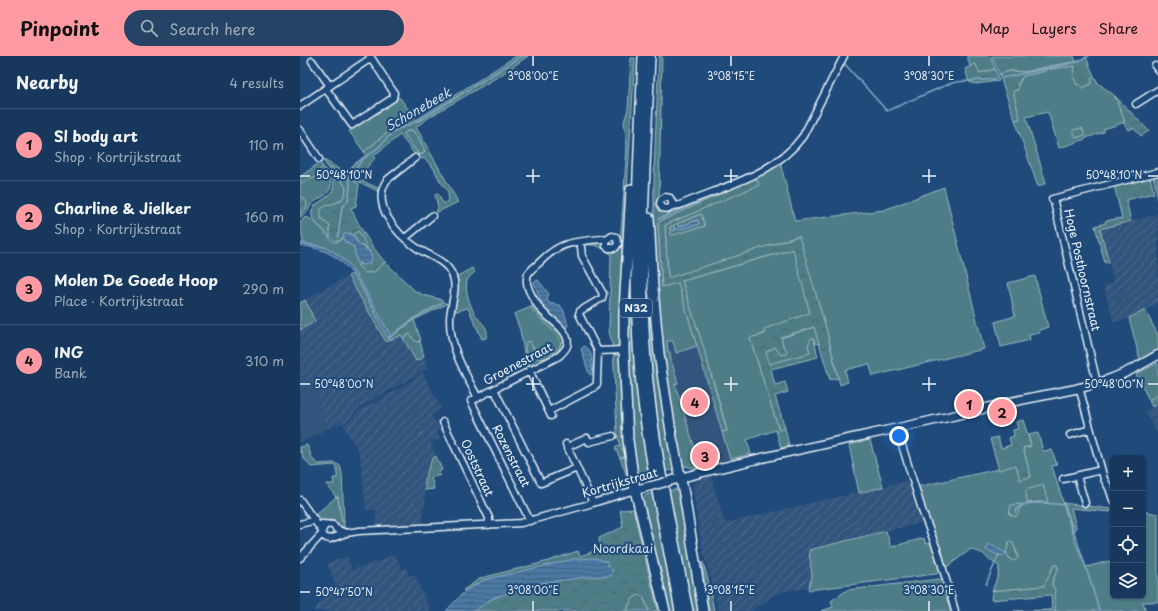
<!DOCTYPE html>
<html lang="en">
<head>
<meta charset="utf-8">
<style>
  body { margin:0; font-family:"Playpen Sans",sans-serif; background:#244365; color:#f1f3f6 }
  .controls { position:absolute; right:12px; bottom:12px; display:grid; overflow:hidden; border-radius:6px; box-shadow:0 1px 3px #0004 }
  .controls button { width:36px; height:36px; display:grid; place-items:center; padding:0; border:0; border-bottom:1px solid #365272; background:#17385c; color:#f1f3f6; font:20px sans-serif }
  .you { position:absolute; left:599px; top:380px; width:14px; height:14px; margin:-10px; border:3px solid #fff; border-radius:50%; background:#1a73e8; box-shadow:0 0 0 6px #1a73e833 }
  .badge { display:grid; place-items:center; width:26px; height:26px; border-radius:50%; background:#ff9aa2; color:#111; font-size:13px; font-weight:700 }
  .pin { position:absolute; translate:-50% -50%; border:2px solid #fff; box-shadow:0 1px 4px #0006 }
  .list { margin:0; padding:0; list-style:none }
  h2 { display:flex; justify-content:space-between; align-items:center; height:52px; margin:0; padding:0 16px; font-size:17px }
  h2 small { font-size:13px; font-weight:400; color:#9eacbb }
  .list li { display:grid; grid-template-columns:26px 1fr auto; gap:12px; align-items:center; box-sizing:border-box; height:72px; padding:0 16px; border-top:1px solid #365272 }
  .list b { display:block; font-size:15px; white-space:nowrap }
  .list p { margin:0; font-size:13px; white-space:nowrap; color:#9eacbb }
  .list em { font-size:13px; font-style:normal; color:#9eacbb }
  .icon { flex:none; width:22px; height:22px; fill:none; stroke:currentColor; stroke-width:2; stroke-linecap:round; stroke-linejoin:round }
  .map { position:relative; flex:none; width:858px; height:555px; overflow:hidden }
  header { display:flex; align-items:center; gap:24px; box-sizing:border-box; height:56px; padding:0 20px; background:#ff9aa2; color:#111 }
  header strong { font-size:19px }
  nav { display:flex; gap:22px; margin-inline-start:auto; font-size:14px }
  .search { width:280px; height:36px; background:#244365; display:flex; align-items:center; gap:10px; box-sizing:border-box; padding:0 14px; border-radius:22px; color:#9eacbb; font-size:15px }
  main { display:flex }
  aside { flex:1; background:#17385c }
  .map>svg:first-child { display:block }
</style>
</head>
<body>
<header>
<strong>Pinpoint</strong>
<div class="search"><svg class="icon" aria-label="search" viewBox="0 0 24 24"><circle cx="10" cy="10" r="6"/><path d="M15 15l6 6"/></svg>Search here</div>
<nav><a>Map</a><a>Layers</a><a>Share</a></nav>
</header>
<main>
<aside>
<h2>Nearby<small>4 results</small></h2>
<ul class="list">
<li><span class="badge">1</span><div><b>Sl body art</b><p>Shop · Kortrijkstraat</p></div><em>110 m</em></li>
<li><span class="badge">2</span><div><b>Charline &amp; Jielker</b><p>Shop · Kortrijkstraat</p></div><em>160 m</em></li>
<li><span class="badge">3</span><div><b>Molen De Goede Hoop</b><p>Place · Kortrijkstraat</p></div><em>290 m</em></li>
<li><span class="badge">4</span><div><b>ING</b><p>Bank</p></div><em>310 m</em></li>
</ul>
</aside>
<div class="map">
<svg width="858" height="555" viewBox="0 0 858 555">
  <defs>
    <pattern id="industrial-furrows" width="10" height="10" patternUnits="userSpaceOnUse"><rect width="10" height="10" fill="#33547d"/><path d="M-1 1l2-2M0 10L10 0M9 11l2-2" fill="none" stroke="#516d90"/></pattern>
    <pattern id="forest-crowns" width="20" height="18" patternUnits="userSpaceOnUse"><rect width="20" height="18" fill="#4f7d87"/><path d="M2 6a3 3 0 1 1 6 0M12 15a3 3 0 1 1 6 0" fill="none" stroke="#4b656c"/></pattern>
    <pattern id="water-rules" width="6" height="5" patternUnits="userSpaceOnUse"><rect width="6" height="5" fill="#4878a4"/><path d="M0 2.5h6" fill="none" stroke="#47627c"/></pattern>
  </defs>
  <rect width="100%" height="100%" fill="#1f4a7a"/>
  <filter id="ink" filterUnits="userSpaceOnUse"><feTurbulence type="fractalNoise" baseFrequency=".025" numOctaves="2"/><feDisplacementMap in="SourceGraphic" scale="8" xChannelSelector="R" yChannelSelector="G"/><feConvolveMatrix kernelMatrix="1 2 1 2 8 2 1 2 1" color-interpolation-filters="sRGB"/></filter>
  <g filter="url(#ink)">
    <!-- built -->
    <path fill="#33547d" d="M373 284 376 297 397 290 430 403 416 406 410 390 395 394 375 328 378 327 371 304 370 296H368L367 285Z
      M7 320 14 327 27 373 0 387V323Z"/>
    <!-- industrial -->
    <path fill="url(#industrial-furrows)" d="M858 158V247L829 262 814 267 803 229 814 226 800 173Z
      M48 220 86 286 101 279 116 305 124 301 129 312 57 353 50 363 37 370 36 368 27 373 14 328H9L7 320 0 323V274L15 265 5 244Z
      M123 317 141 352 131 359 140 372 136 375 141 383 131 386 136 400 132 403 125 422V451H123V471L76 473V454H66L60 398 43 369 49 365 58 355 90 338Z
      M858 348V380L845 355Z
      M411 420 425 467 611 424 624 466 509 494 512 521 511 526 508 532 480 536 472 540 452 555H418L412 525 403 497 393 435V429L396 425Z
      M95 498 102 513 106 512 109 520 114 518 131 555H13L35 528 27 507 47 500 52 514 76 506Z"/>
    <!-- green -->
    <path fill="#4f7d87" stroke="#9cb7c0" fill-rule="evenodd" d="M359 0H362L359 143 363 155 480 106 495 165 584 154 644 131 684 293 573 320 569 308 545 314 548 326 540 329 527 276 498 180 368 223 365 169 458 129 456 123 358 166 362 231 378 226 397 290 376 297 373 285H367L368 296H370L371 304 378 327 375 328 395 393 410 390 416 406 395 412 384 410 382 407C366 327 356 246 354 164 353 109 357 54 359 0ZM400 158 405 170 371 178 370 171Z
      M667 0H690L695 13 680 17 675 8 670 10Z
      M692 0H774L776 6 767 7 749 13 775 10V17L782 32 791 28V22L794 20 798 27 815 40 825 66 804 73V76L786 82V83L759 92 748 56 726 61 746 127 738 131 715 64 720 63 712 35 718 30 723 20 745 15 746 14V11L725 16 711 15 699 18Z
      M331 2H335L321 232 320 274 328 414V423L320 402 326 400 320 389 317 377 313 292 309 275 311 198C305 195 299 189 292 189 271 187 254 198 239 211 236 214 233 217 231 221 229 227 234 235 237 241L235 242 229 225 230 218 259 192 299 184 303 186 307 193 320 188 322 163 327 89 324 66 328 53Z
      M97 42H100L111 57 64 96 49 75Z
      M112 74 119 82 125 95 123 98 119 99 103 78 105 76Z
      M26 109 36 114 39 122 46 131C45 144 38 147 26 150L21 163 30 170 31 180 30 181C26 174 17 170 13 163 3 140 52 148 26 109Z
      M23 111C30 120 36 131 25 139 21 142 16 144 12 148 6 156 11 155 0 161V158L6 152 4 143 0 139V127L16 121 20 114Z
      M54 121 80 133V136L55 124Z
      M5 161C15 162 26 179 33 186H39L44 181 45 186 54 191 57 206 59 208 58 210 74 216 85 206 115 235 123 239 139 243 147 248 114 264 91 281 67 237 48 207 27 192 3 187C3 179 0 174 0 167Z
      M333 169 342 375 349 419 338 421 331 376 326 259Z
      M347 169 375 413 364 416C354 362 348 305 346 249 346 222 347 196 347 169Z
      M58 174 65 184 67 193 59 188 53 179Z
      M494 193 510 257 464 273 466 277 450 282 479 374 485 372 489 390 481 392 476 374 449 383 447 384 451 398 430 403 422 376 427 375C414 324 398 275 382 225Z
      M52 218 59 227 90 284 86 286 48 220Z
      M735 220 748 271 739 274 740 277 729 279 730 284 701 291 695 266 715 260 708 227Z
      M231 251C240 265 254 272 261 286 260 295 248 303 239 303L237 301 234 291 225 293 229 308 232 311 227 314 220 274 214 258Z
      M845 254 858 279V294L840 304 829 262Z
      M514 271 519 287 515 288 514 283 508 289 510 297 469 309 466 296 475 291 477 293 483 290 481 282Z
      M110 278 117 286 120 285 124 301 116 305 103 282Z
      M858 307V339L849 344 836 318Z
      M738 377 743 395 752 394 757 409 752 410 776 488 786 511 813 504V540H843V455L858 458V546H843L846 555H755V534L752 529V526L758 512 754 509 744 530 692 535 698 519 699 510 688 503 684 498 671 493 644 513 617 431 716 409 731 421 723 392 731 390 728 379ZM743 429 747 446H734ZM714 490 718 499 710 503 706 497Z
      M570 384 583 431 559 437 549 389Z
      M376 433 381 434 400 555H391L368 435Z
      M347 438H353L377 555H368L341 445Z
      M36 441H38L42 465 44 466V472L33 464 22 465 15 459Z
      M586 475 591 491 624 482 626 488 631 486 640 516 636 518 509 534 508 532 512 521 509 494Z
      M639 523 643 524 652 555H521L533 551 531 545 547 534Z
      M337 539H341L344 542 349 555H327C329 548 331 543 337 539Z"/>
    <!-- forest -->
    <path fill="url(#forest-crowns)" stroke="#9cb7c0" fill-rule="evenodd" d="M216 0H228L201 19 131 60 116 71 158 146 136 157 138 151 135 138H138L143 147H146C152 137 145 132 140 125 137 120 136 115 132 110 130 107 126 105 123 102L119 104 100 79 73 100 75 102 63 116 59 124 48 117 52 110 66 99 64 96 111 57 116 64ZM112 74 119 82 125 95 123 98 119 99 104 78 105 76Z
      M786 1 794 20 791 22 792 26 791 28 782 32 780 28 777 29 774 22 775 10 749 13 748 10 776 6Z
      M675 8 680 17 695 13 699 25 676 28 669 26 665 13Z
      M746 11V14L745 15 723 20 718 27V34L713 35 720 63 715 64 699 18 711 15 725 16Z
      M815 40 849 75 841 80 833 72 829 74 823 67 825 66Z
      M782 72 785 79 776 82 773 74Z
      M24 104 47 118 54 125 59 128 56 150 51 152C59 171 71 190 85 206L74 216 65 217 58 210 59 208 63 209 70 196C64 190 65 182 58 175L53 179 50 177 45 178 41 184 35 185 30 181V176L29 174 30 170C23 164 18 161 22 152 34 145 45 150 46 131L39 122 36 115 26 109 23 104Z
      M20 106 23 111 20 114 16 121 0 127V121Z
      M858 118V153L857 138 853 120Z
      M850 120 854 137 826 144 831 165 800 173 809 206 805 207 795 170 806 167 805 165 822 162 814 129Z
      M456 122 459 129 365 169 368 222 499 180 527 276 538 322 530 324 514 271 481 281 483 290 487 294 485 299 480 298 475 291 466 296 469 308 510 297 508 289 511 282 514 283 518 301 471 313 475 329 485 326 488 336 475 340 485 372 479 374 450 282 465 278 464 273 510 257 493 193 382 225 403 290 427 375 422 376 397 290 378 227 362 231 358 166Z
      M0 139 3 141 7 147 6 152 0 158V152L2 151 0 148Z
      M401 158 405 170 373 179 371 178 370 171 374 169 375 172 373 173 399 168 397 164 378 171 377 168Z
      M172 212 175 216C173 218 170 220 168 223 163 231 171 254 177 261 182 268 190 272 186 282L182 283 168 252 153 256 158 234 156 221Z
      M5 244 15 265 0 274V247Z
      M236 248 263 279 266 286 261 296 232 311C226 305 224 294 226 286L230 285 237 301 239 303C248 303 260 295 261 286 254 272 240 265 231 251Z
      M114 264 121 284 117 286 114 284 110 278 103 282 101 279 90 284 89 282Z
      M858 339V348L852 351 849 344Z
      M723 364 731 390 723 392 731 421 720 424 716 409 699 414 690 383 698 381 701 392 711 389 709 382 714 380 713 374 718 373 716 366Z
      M7 389 13 404 18 408 35 407 40 410 42 417 44 466H42L38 441H36L26 428H34L33 422H37V412L35 409 11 411 5 403H3L2 396H0V391Z
      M320 389 326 400 320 402 315 392Z
      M136 400 142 414 139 416 140 419 131 422 133 427 134 433 125 434V422L132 403Z
      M743 429 748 446H734L727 447 726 434Z
      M763 447 811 453V454L810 456 771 452 776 471 775 475 772 476Z
      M722 448 716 461 709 458 711 449Z
      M333 453 358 555H349L344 542 341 539C332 540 329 547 327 555H174C180 551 187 545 194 542 231 526 272 521 311 519V513L308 510 200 521 184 524 165 535 163 534 181 522 245 506 278 495 280 500 300 493 299 482 323 471 320 454Z
      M709 486 713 487 718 502 714 505 710 503 706 497Z
      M403 506 408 523 414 555H409L402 507Z
      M754 509H757L758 512 752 526V529L755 534V555H714L752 554 751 539 691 544 692 535 744 530Z"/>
    <!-- water -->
    <path fill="url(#water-rules)" stroke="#88a8c6" d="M398 164 399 168 373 175V173Z
      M46 177C54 178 53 183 59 188 65 193 70 193 72 203L70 207 63 209 57 206 54 191C49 187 42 186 44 178Z
      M0 187 27 192 37 198 48 207 67 237 91 281H87C75 257 56 210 30 198 21 193 10 191 0 189Z
      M238 224 249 238 247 243 249 247 260 249 264 255 268 270 265 272C261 267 255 265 250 260 243 252 237 236 234 226Z
      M284 290C294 293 291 309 293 318L290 319 288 315 281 293Z
      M689 488 706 497 701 500 686 494Z
      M295 502 307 506 308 510 313 515 311 520 287 521 234 528 193 542 174 555H146L165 535 184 524 274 503Z"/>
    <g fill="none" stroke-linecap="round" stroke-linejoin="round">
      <!-- stream -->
      <path stroke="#88a8c6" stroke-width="1.5" d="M543 6 587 55 644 30 655 26 695 23
        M702 22 777 6 789 0
        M511 71 515 63
        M52 118 61 105 80 90 87 82 96 74 120 64 222 0
        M449 124 479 109 499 89
        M358 163 420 137
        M38 181 42 151 48 145 50 130 49 122
        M90 281 113 263 142 247
        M715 456C720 442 752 448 765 449 776 484 790 519 799 555
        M686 528 699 498"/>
      <!-- minor casing -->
      <g stroke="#e8f1f8" stroke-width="9">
        <path id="minor" d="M12 5 30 30
          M855 10 858 14
          M26 33 52 69 93 42 94 37 70 0
          M836 48 858 34
          M0 50 71 2
          M0 74 19 103
          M115 102 87 124C70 148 97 179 117 192 127 199 140 202 148 212 161 228 151 244 150 262 149 291 165 317 178 342
          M372 150V146L370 142 365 141 361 144 360 148 362 152 369 153 372 150 380 149C423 130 474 120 503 80L544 0
          M105 182 132 160
          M298 295 324 294
          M229 314 251 360
          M797 327 754 146 752 143 858 116
          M779 331 804 423 809 432 813 444
          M194 333 241 427 277 412
          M249 355 293 332 297 328V325L298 295 279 258 280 255 302 242 303 238 282 200 281 191
          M143 366 189 462V469
          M597 373 623 457 638 496 655 555
          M770 379 790 373
          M266 388 293 447
          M267 391 287 382 289 386 313 380
          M777 420 785 447
          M763 423 801 414
          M0 444 22 475
          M230 465 171 345 259 300C264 295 270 290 267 282 264 271 249 263 242 255 235 246 223 230 228 218 231 213 237 209 241 205 248 198 257 191 267 188 278 185 291 184 303 183L306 184 312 180 316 181 318 188 315 192H309L306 190V184
          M0 468 12 465 14 463
          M22 468 33 469 36 473 46 477
          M26 469C21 473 21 478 26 482L30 483 46 477 59 475 221 467 293 447 335 434
          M0 502 22 478"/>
      </g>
      <!-- major casing -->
      <g stroke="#e8f1f8" stroke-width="11">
        <path id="major" d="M366 426C477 395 591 376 703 348 742 338 784 335 820 319 834 313 846 306 858 299
          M335 434 351 430"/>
      </g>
      <!-- highway casing -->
      <g stroke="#e8f1f8" stroke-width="12">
        <path id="highway" d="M343 0C339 102 332 203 339 305 345 389 365 472 380 555
          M350 0C346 102 338 203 346 305 353 389 371 472 388 555
          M331 133 324 255V294L328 384 335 434 365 555
          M349 162 353 232 359 298 372 382 384 438 403 555"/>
      </g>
      <!-- minor -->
      <use href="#minor" stroke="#1f4a7a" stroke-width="6"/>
      <!-- major -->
      <use href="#major" stroke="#1f4a7a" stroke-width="8"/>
      <!-- highway -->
      <use href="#highway" stroke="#1f4a7a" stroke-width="9"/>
      <!-- major-bridge casing -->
      <g stroke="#e8f1f8" stroke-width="11" stroke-linecap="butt">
        <path id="major-bridge" d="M351 430 366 426"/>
      </g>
      <!-- major-bridge -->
      <use href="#major-bridge" stroke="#1f4a7a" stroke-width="8"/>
    </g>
  </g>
  <!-- ticks -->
  <path fill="none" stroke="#e8f1f8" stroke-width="1.5" d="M233 0V10M431 0V10M629 0V10M233 113V127M431 113V127M629 113V127M0 120H10M226 120H240M424 120H438M622 120H636M848 120H858M233 321V335M431 321V335M629 321V335M0 328H10M226 328H240M424 328H438M622 328H636M848 328H858M0 536H10M233 545V555M431 545V555M629 545V555"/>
  <g text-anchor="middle" stroke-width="4" stroke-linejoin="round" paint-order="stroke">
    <!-- shield labels -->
    <rect fill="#1f4a7a" stroke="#acbfd2" stroke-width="1" x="320" y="243" width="32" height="18" rx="3"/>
    <g font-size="11" font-weight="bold" fill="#e8f1f8">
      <text x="336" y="256">N32</text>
    </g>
    <!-- street labels -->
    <g font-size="12" fill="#e8f1f8" stroke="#1f4a7a">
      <text transform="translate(782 214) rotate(77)" y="4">Hoge Posthoornstraat</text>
      <text transform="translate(218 308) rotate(-28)" y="4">Groenestraat</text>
      <text transform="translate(211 400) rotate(63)" y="4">Rozenstraat</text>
      <text transform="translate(177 412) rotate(65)" y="4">Ooststraat</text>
      <text transform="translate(320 427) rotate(-16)" y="4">Kortrijkstraat</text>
    </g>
    <!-- park labels -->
    <g font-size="12" fill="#d1e0e7" stroke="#1f4a7a">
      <text x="323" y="497">Noordkaai</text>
    </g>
    <!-- water labels -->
    <g font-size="13" font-style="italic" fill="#d0dfeb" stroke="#1f4a7a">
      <text transform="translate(118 53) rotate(-30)" y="5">Schonebeek</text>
    </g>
  </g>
  <g font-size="10" text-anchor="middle" fill="#e8f1f8" stroke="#1f4a7a" stroke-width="4" stroke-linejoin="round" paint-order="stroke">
    <text x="233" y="24">3°08'00"E</text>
    <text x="431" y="24">3°08'15"E</text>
    <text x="629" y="24">3°08'30"E</text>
    <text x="44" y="123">50°48'10"N</text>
    <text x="814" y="123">50°48'10"N</text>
    <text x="44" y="332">50°48'00"N</text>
    <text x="814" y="332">50°48'00"N</text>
    <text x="233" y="538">3°08'00"E</text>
    <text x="431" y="538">3°08'15"E</text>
    <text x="629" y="538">3°08'30"E</text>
    <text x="44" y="540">50°47'50"N</text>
  </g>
</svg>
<div class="controls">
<button>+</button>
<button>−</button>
<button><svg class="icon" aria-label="locate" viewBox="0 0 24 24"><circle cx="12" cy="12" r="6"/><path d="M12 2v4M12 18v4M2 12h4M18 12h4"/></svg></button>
<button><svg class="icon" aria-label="layers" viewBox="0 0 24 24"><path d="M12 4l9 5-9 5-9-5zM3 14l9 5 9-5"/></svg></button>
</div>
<div class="you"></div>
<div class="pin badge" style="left:669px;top:348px">1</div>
<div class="pin badge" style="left:702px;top:356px">2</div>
<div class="pin badge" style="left:405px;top:400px">3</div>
<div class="pin badge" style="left:395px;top:346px">4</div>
</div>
</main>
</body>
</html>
